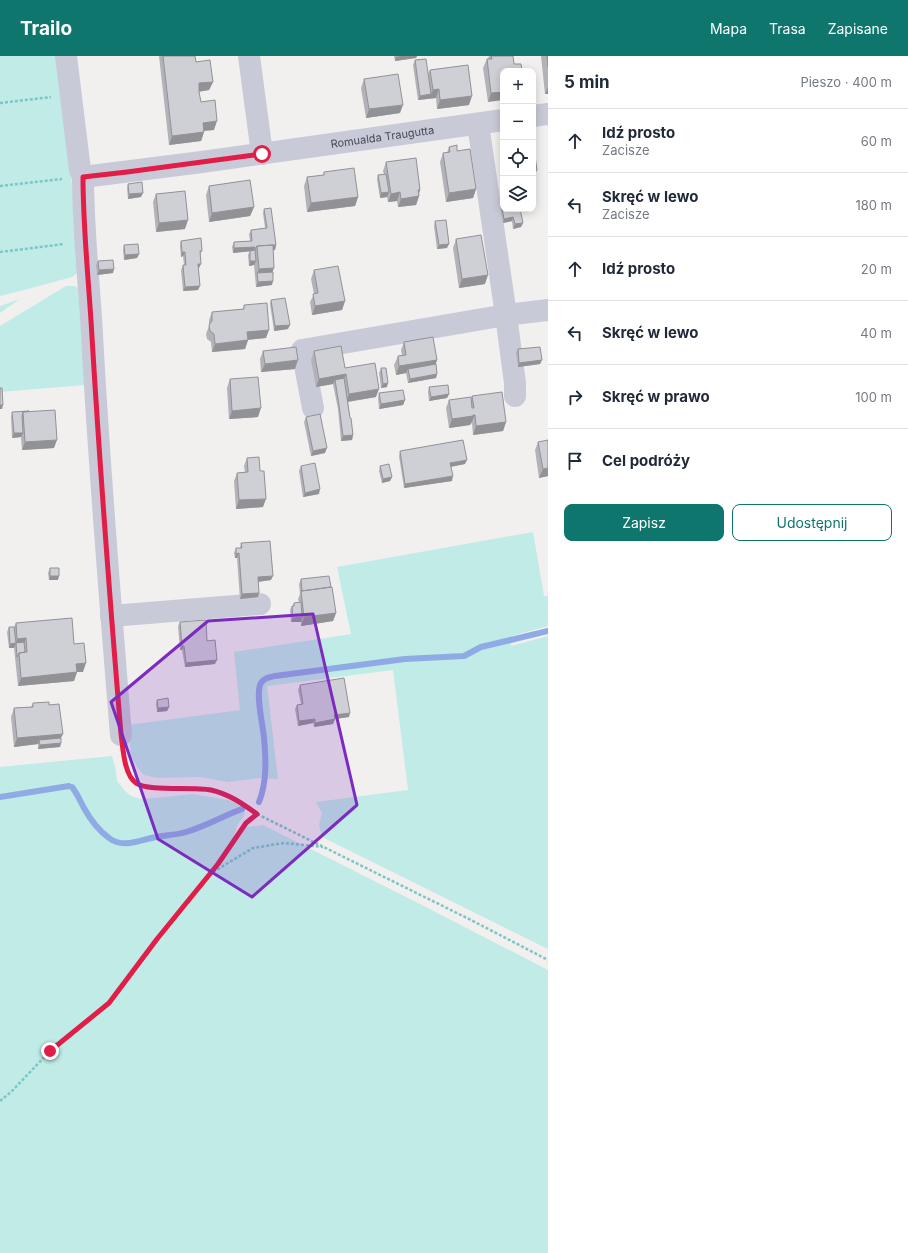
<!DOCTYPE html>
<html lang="pl">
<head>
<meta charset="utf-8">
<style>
  body { margin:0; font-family:Inter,sans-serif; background:#f6f6f7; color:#1f2937 }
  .controls { position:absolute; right:12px; top:12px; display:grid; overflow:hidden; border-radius:8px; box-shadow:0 2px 10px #0003 }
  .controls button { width:36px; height:36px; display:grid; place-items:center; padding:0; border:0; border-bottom:1px solid #e0e1e3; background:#fff; color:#1f2937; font:20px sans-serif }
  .stop { position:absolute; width:12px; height:12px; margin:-9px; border:3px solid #e11d48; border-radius:50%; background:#fff }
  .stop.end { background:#e11d48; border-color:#fff; box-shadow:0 1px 4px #0008 }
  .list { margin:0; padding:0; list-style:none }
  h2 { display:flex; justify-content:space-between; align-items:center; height:52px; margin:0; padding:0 16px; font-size:17px }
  h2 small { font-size:13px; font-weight:400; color:#747a83 }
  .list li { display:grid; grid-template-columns:26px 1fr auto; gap:12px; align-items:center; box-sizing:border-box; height:64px; padding:0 16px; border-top:1px solid #e0e1e3 }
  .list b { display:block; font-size:15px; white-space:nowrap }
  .list p { margin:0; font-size:13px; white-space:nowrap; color:#747a83 }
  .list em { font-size:13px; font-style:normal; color:#747a83 }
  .actions { display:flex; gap:8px; padding:12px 16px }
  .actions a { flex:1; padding:9px 0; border:1px solid #0f766e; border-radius:8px; text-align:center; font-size:14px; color:#0f766e }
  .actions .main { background:#0f766e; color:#fff }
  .icon { flex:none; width:22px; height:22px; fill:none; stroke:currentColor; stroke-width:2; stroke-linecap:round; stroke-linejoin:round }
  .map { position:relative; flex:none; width:548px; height:1197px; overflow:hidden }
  header { display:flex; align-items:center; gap:24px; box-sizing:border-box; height:56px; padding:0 20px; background:#0f766e; color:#fff }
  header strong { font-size:19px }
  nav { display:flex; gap:22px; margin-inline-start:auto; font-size:14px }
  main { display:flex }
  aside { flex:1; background:#fff }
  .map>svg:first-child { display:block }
</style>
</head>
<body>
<header>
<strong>Trailo</strong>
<nav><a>Mapa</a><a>Trasa</a><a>Zapisane</a></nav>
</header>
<main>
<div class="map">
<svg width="548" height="1197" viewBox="0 0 548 1197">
  <rect width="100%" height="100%" fill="#f1f0ef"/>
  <!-- green -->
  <path fill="#c0ebe6" d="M0 0H58L80 203 79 216 72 221 28 233 0 240Z
    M66 230H74L78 232 85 329 0 336V270Z
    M20 243 0 257V250Z
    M533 476 544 540H548V570L512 580 511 590 548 580V893L322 781 319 769 322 757 316 746 408 734 393 614 267 630 278 723 259 722 228 726 200 721 157 722 144 719 137 711 131 699 128 669 240 654 234 596 351 578 337 511Z
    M112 700 115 710 117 725 125 735 131 740 141 743 155 742 193 738 228 744 235 747 242 752C222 758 205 769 185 775 176 777 165 777 155 780 140 783 126 790 111 781 93 769 83 746 72 727L0 739V711Z
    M65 732 71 733 82 754 96 774 106 782 114 788 123 790 133 789 155 783 185 778 245 754C244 763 242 762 238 768 236 773 234 779 233 784L247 771 263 769 422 849 548 914V1197H0V744L35 736Z"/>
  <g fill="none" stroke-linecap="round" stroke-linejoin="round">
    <!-- stream -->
    <path stroke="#90aae5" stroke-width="6" d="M0 741 69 730 72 731C77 737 80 745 84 752 90 763 98 774 109 782 123 793 140 784 156 781 166 779 176 779 186 776 206 770 223 760 242 753
      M259 746C267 726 266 703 264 682 263 670 255 636 261 627 264 622 270 621 275 620L405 603 464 600 481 591 548 575"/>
    <!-- path -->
    <path stroke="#7bc7c6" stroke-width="2.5" stroke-dasharray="3 2" stroke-linecap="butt" d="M0 47 51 41
      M0 130 62 123
      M0 196 64 188
      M124 699C126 708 127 720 135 727 147 736 193 730 211 734 229 738 243 748 257 758L471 864 548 904
      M213 816 253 792 284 787 323 791
      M0 1045 12 1035 50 995 109 947 157 883 218 807 246 767 257 758"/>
    <!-- minor -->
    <g stroke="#c9cad7" stroke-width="22">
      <path d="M66 0 80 114 83 121C83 173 89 225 92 278 99 411 110 545 121 679"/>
      <path d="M249 0 262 98"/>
      <path d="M533 60 548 58"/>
      <path d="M478 68 506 259 515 327V340"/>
      <path id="s1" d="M83 121 202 106 503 64"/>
      <path d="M313 352 302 294 506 259 548 254"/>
      <path d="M111 560 260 548"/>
    </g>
  </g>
  <!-- wall -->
  <path fill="#b2b2b8" d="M159 0H195L196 6 213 26 209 34 199 36 201 46 214 74 204 75V76L201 85 169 89Z
    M394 0H417L416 2 395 5Z
    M489 0H507L514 8 488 46 483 12 487 3H488Z
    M541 0H548V38H545Z
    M415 4 428 18 430 14 469 49 437 53 436 42 418 44 413 9Z
    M364 23 400 57 366 62 361 32Z
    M449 91 457 95 476 133 473 142 446 146 440 106 443 97H447Z
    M503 94V109L502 98Z
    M386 106 420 134 419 138V140L416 149 398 151 397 145 388 146 387 141 380 142 377 123 378 119 384 118 383 115Z
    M324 116 358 141 355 150 307 156 304 130 307 121 323 119Z
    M128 128 141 141 128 143 127 132Z
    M209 130 254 151 250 160 209 166 206 139Z
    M156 138 185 173 156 176 153 146Z
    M501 147 523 167 521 171 513 173 512 165 503 167 500 151Z
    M264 153 276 189 275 194H273L272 229 256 231 254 209 249 210 248 199 250 195 233 197 232 191 234 186 250 185 249 178 251 174 265 172 263 157Z
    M435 165 447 192 437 193 434 170Z
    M456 183 485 228 459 232 453 192Z
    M181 185 202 195 200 199 199 212H198V234L183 235 181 214 183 209H184L183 200 181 201 180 189Z
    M124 189 139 198 137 202 124 204 123 194Z
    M98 205 113 217 97 219 96 209Z
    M314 214 345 245 342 254 312 259 310 246 314 238 311 223Z
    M271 244 288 273 274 275 270 248Z
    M244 249 266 282 248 284 245 293 212 296 211 286 207 283 206 278 209 270V264L212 256 243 253Z
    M404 286 437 304 436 308 437 318 436 322 408 327 406 317 396 319 394 309 398 300 402 299 401 294Z
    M518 293 542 304 540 308 518 311 516 297Z
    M263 295 295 313 261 316 260 303Z
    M314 295 345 312 376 341 348 346 350 362 353 379 352 384 341 385 338 353 333 328 316 331 311 304Z
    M381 312 387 331 381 332 379 317Z
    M230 323 258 361 229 363 227 332Z
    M429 331 449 338 447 342 429 345 428 336Z
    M379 337 405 344 403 349 379 353 378 342Z
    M472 340 506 366 503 375 473 379 472 367 470 369 449 372 446 352 449 344H471Z
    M29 355 54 392 22 394 21 381 12 382 11 361 12 356Z
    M306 361 325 397 311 400 304 366Z
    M538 386 548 420 539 422 535 394Z
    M400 395 465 408 451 411 452 425 404 432 399 400Z
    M247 402 263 451 236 453 234 425 237 417 245 416 244 410Z
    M301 410 319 438 303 441 299 415Z
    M380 410 392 421 390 425 382 427 379 415Z
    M241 487 271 524 258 526V541L240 543 237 502H235L234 497 236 492H240Z
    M50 512 58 524H49L48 517Z
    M301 523 331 531 336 557 333 565 301 570V566H291L290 554 292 550H293L294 547 299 546 298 543 300 538 299 528Z
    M180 566 207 585 215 608 185 611 182 594H180L178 570Z
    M16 567 74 588 83 616H77L74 625 18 630 14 592H9L7 576 9 571H14Z
    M300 629 349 661 335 663 333 668 314 671 313 667 298 670 295 653 297 649 301 648 298 634Z
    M157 644 169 651 167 655 157 656 156 648Z
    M33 647 49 649 61 682V687L60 691 38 693V688L14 691 11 661 14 652 31 651Z"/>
  <!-- shaded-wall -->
  <path fill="#919196" d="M401 0H417L416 2 395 5 396 1Z
    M213 26 209 34 196 36 199 27Z
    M548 31V38H545Z
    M439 33 436 42 418 44 420 40 431 38 433 34Z
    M503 36V44L488 46 491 37Z
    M472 40 469 49 437 53 440 44Z
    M403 49 400 57 366 62 369 53Z
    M217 65 214 74 200 75 203 67Z
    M204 76 201 85 169 89 172 80Z
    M533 114H537L534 122H533Z
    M476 133 473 142 446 146 449 137Z
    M418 134H420L418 140H419L416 149 398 151 401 143Z
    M389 136 387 141 380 142 381 137Z
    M400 136 397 145 388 146 391 138Z
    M143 137 141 141 128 143 129 138Z
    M358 141 355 150 307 156 311 147Z
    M254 151 250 160 209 166 212 157Z
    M513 161 512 165 503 167 504 163Z
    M188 164 185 173 156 176 159 167Z
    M523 167 521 171 513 173 515 168Z
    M449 188 447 192 437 193 439 189Z
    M271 189H276L275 194H271Z
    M255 191 253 195 233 197 234 192Z
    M182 196H185L183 200 181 201Z
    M139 198 137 202 124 204 125 199Z
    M250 205H256L254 209 249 210Z
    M198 208H201L199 212H196Z
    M274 212 271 220 257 217 259 213Z
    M114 213 113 217 97 219 99 214Z
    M488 219 485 228 459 232 462 223Z
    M273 225 272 229 256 231 258 226Z
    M200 230 198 234 183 235 185 231Z
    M345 245 342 254 312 259 315 250Z
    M290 269 288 273 274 275 275 270Z
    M269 274 266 282 244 284 247 276Z
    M248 284 245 293 212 296 215 288Z
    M298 304 295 313 261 316 265 308Z
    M437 304 434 312 408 313 406 317 396 319 399 310Z
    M542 304 540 308 518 311 519 307Z
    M346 318 343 326 335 324 333 328 316 331 319 323Z
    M437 318 436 322 408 327 410 323Z
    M388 327 387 331 381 332 383 328Z
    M379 333 376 341 346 346 349 338Z
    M449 338 447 342 429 345 431 341Z
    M405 344 403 349 379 353 381 348Z
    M0 349H3L2 353H0Z
    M261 352 258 361 229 363 232 355Z
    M475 359 470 369 449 372 452 363Z
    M506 366 503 375 473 379 476 370Z
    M14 377H23L21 381 12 382Z
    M353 379 352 384 341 385 343 380Z
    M57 384 54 392 22 394 25 386Z
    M327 392 325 397 311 400 313 395Z
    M467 404 465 408 449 411 450 407Z
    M548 412V420L539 422 543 413Z
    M453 420 452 425 404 432 405 428Z
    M392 421 390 425 382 427 383 423Z
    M320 433 319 438 303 441 305 437Z
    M266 443 263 451 236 453 239 444Z
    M239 497 237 502H235L236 498Z
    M50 520H59L58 524H49Z
    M273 520 271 524 256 526 258 521Z
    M259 537 258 541 240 543 242 538Z
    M336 557 333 565 301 570 304 561Z
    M302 561 301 566H291L293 562Z
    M26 582 23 591 16 587 17 583Z
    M16 587 14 592H9L10 588Z
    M182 590H184L182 594H180Z
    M217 604 215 608 185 611 186 607Z
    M86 607 83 616H73L76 608Z
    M77 616 74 625 18 630 21 622Z
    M169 651 167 655 157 656 158 652Z
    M350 657 349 661 335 663 333 668 314 671 315 667 334 659Z
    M315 663 313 667 298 670 299 665Z
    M63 678 59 686 39 684 38 688 14 691 17 682Z
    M61 687 60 691 38 693 40 689Z"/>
  <!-- building -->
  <path fill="#cfcfd6" stroke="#919196" d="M163 0H195L196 6 210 4 213 26 199 27V36L201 46 215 44 217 65 203 67 204 76 172 80Z
    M491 0H513L514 8H521L522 15H503V36L491 37 487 3H492Z
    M547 0H548V11Z
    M426 3 431 38 420 40 415 4Z
    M468 9 472 40 440 44 439 33 433 34 430 14Z
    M398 18 403 49 369 53 364 23Z
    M533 86 537 114H533Z
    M457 89V95L470 93 476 133 449 137 443 97 450 96 449 91Z
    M416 102 420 134H418L419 140 401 143 400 136 391 138 386 106Z
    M354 112 358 141 311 147 307 121 324 119V116Z
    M386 118 389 136 381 137 378 119Z
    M250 124 254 151 212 157 209 130Z
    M142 126 143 137 129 138 128 128Z
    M185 135 188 164 159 167 156 138Z
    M503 146V153H520L523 167 515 168 513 161 504 163 501 147Z
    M271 152 276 189H273L257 190 255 194V191L234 192V186L252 185 251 174 267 172 264 153Z
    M446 164 449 188 439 189 435 165Z
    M481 179 488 219 462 223 456 183Z
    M201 182 202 195H200L201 208H198L200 230 185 231 183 209H186L185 196H182L181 185Z
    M138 188 139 198 125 199 124 189Z
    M273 189 274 212 259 213 257 190Z
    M255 194 256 205H250V195Z
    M113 204 114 213 99 214 98 205Z
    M338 210 345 245 315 250 313 238 318 237 314 214Z
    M273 216V225L258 226 257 217Z
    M285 242 290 269 275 270 271 244Z
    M267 247 269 274 247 276 248 284 215 288 214 278 210 275 209 269 212 265V256L244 253V249Z
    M433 281 437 304 399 310 398 300 406 299 404 286Z
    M341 290 345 312 375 307 379 333 349 338 346 318 319 323 314 295Z
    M296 291 298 304 265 308 263 295Z
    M540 291 542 304 519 307 518 293Z
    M436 308 437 318 410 323 408 313Z
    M381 312H386L388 327 383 328Z
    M258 321 261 352 232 355 230 323Z
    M344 322 350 362H351L353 379 343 380 339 349 335 324Z
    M448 329 449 338 431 341 429 331Z
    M0 332H2L3 349H0Z
    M403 334 405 344 381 348 379 337Z
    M502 336 506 366 476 370 475 359H473V360L452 363 449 344 471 341 472 352H474L472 340Z
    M55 354 57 384 25 386 23 356Z
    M29 355 23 356 22 360 23 377H14L12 356Z
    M320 358 327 392 313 395 306 361Z
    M463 384 467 404 450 407 453 420 405 428 400 395Z
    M548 384V412L543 413 538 386Z
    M259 401 260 415H264L266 443 239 444 237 417 248 416 247 402Z
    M315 407 320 433 305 437 301 410Z
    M389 408 392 421 383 423 380 410Z
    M270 485 273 520 258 521 259 537 242 538 239 497 236 498V492H242L241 487Z
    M50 512H59V520H50Z
    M329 520 331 531 302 535 301 523Z
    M332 531 336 557 304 561 301 535Z
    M301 546 302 561 293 562 292 550H294V547Z
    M72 562 74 588 84 587 86 607 76 608 77 616 21 622 19 597 27 596 26 582 17 583 16 567Z
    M206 564 207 585 215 584 217 604 186 607 184 590H182L180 566Z
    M9 571H14L16 587 10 588Z
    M24 586 25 596 19 597 17 601 16 587Z
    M344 622 350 657 334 659 335 663 315 667V663L299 665 297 649 303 648 300 629Z
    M168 642 169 651 158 652 157 644Z
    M49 646V649L59 648 63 678 17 682 14 652 33 651V647Z
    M61 682V687L40 689 39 684Z"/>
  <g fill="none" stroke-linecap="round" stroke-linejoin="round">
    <!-- route -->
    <path stroke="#e11d48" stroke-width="5" d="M50 995 109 947 157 883 218 808 246 767 257 758C243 748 229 738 211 734 193 730 148 736 136 727 124 719 123 692 121 678 110 546 100 413 92 281 89 227 83 174 83 121L127 116 262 98"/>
  </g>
  <!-- marked area -->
  <path fill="#7b2cbf" fill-opacity="0.2" stroke="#7b2cbf" stroke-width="3" stroke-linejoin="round" d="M313 558 357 749 252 841 158 783 111 646 208 565Z"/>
  <g text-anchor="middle" stroke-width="3" stroke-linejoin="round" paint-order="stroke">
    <!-- street labels -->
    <g font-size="11" fill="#48495a" stroke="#fff">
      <text dy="4" stroke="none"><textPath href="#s1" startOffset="302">Romualda Traugutta</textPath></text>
    </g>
  </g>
</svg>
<div class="controls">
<button>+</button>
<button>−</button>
<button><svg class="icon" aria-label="locate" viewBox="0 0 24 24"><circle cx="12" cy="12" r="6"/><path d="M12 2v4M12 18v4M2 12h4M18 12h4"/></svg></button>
<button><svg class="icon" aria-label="layers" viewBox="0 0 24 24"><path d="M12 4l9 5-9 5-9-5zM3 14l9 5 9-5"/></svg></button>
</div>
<div class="stop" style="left:262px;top:98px"></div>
<div class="stop end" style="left:50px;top:995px"></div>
</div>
<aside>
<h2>5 min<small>Pieszo · 400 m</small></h2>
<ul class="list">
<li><svg class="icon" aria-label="ahead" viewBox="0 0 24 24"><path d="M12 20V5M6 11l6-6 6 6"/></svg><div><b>Idź prosto</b><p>Zacisze</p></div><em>60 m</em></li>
<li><svg class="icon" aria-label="left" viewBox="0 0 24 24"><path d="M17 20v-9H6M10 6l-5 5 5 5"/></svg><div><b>Skręć w lewo</b><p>Zacisze</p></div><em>180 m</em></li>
<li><svg class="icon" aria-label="ahead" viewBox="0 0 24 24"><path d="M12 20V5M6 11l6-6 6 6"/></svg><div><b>Idź prosto</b></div><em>20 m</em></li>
<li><svg class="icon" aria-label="left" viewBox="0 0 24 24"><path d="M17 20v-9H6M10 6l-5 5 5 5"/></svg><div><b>Skręć w lewo</b></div><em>40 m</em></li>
<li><svg class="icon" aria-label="right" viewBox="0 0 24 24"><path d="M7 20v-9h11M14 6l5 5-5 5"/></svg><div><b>Skręć w prawo</b></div><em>100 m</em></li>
<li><svg class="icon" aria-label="arrive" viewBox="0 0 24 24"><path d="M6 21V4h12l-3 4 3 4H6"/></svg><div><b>Cel podróży</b></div></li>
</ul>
<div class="actions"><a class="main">Zapisz</a><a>Udostępnij</a></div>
</aside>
</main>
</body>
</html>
